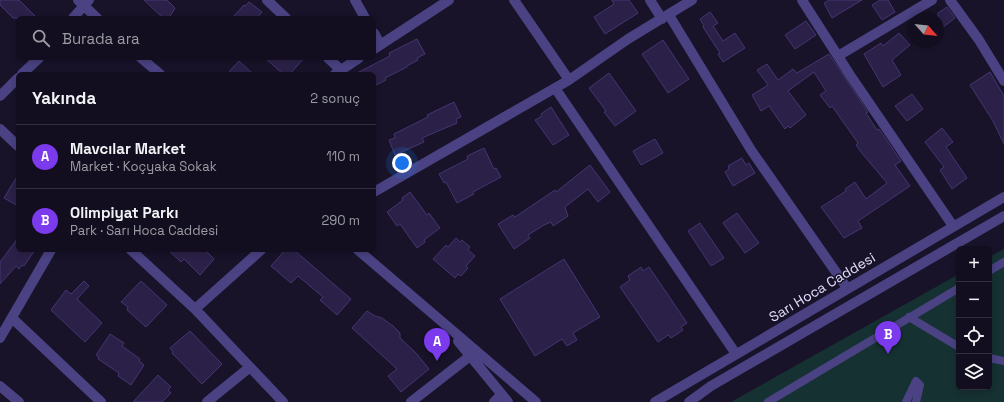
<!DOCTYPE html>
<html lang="tr">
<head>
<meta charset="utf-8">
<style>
  body { margin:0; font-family:"Space Grotesk",sans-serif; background:#1f1c2c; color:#f1f3f6 }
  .controls { position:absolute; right:12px; bottom:12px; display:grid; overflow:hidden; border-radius:6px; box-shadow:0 2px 6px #0003 }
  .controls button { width:36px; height:36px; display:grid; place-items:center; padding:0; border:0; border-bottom:1px solid #312e3d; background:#120e1f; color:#f1f3f6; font:20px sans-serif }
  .compass { position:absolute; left:908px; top:12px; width:36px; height:36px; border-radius:50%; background:#120e1f; box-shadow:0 2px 6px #0003; rotate:117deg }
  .you { position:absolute; left:402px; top:163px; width:14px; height:14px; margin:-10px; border:3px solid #fff; border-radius:50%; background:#1a73e8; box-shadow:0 0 0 6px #1a73e833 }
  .badge { display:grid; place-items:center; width:26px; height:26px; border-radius:50%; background:#7c3aed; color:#fff; font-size:13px; font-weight:700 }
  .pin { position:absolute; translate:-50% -33px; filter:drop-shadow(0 1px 2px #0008) }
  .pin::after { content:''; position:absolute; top:21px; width:14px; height:12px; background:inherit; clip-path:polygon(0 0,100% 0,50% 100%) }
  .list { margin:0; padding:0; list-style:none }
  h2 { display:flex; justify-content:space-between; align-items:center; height:52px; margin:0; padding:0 16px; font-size:17px }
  h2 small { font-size:13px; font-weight:400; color:#9c9ca4 }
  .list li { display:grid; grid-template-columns:26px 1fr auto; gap:12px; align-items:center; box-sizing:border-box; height:64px; padding:0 16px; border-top:1px solid #312e3d }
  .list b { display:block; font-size:15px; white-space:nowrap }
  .list p { margin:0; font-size:13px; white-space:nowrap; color:#9c9ca4 }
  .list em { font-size:13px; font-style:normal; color:#9c9ca4 }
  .icon { flex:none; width:22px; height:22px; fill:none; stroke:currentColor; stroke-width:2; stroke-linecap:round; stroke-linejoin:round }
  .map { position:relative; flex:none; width:1004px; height:402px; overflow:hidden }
  .search { position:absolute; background:#120e1f; box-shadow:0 2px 6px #0003; left:16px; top:16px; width:360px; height:44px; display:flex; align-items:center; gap:10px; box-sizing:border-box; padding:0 14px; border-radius:6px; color:#9c9ca4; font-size:15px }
  .panel { position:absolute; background:#120e1f; box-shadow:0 2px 6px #0003; left:16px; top:72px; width:360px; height:180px; border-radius:6px }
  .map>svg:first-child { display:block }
</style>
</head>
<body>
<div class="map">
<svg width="1004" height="402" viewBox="0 0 1004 402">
  <rect width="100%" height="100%" fill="#181329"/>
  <!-- green -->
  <path fill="#163132" d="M1004 249V402H731L959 274V387H989V257Z"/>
  <!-- building -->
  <path fill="#2b2148" stroke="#453572" d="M0 0H19L37 18H13L0 5Z
    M144 0H167L175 8 169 18H163Z
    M612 0H629L638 13 605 34 594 17 614 4Z
    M829 0H862L832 18 824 3Z
    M880 0H888L895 12 882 20 872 5Z
    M249 2 262 12 257 18H232L244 5 245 6Z
    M947 7 955 18 938 31V13Z
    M710 12 718 23 713 26 723 41 735 33 745 48 723 62 718 54 720 53 703 27 704 26 700 19Z
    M806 21 816 35 795 49 785 35Z
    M899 33 910 45 892 60 901 75 883 87 864 54 881 43 883 46Z
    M417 39 425 54 417 58 418 60 407 66V67L385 78 386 80 374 86V74H355L390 56 389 53Z
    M663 40 689 79 668 93 642 54Z
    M829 54 868 112 866 113 877 130 879 129 901 161 895 165 910 186 858 221 862 228 844 238 821 207 846 191 845 189 855 182 866 199 887 183 861 152 856 145 858 143 832 106 830 108 820 95 826 91 814 72 788 91 806 115 790 128 788 126 785 129 769 106 761 111 752 95 768 85 757 70 767 64 778 80 793 69 797 73Z
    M265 58H304L290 74H283Z
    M239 61 253 74H227Z
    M990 72 1004 96V144L993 121 970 85Z
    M609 73 636 111 615 126 604 112 606 111 589 88Z
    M912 94 923 109 907 121 895 106Z
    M454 102 461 117 456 119 457 123 422 138 424 142 395 155 389 140 395 138 394 134 428 117 427 115Z
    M551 107 569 135 553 145 535 120 542 116 541 114Z
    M942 128 953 142 946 147 967 178 952 189 940 170 944 167 925 142Z
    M655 139 663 153 641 165 633 151Z
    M484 148 494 169 496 168 501 177 473 192 474 194 457 203 446 182 444 183 439 174 468 159 467 156Z
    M742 158 746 165 749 163 755 173 733 186 725 172 729 169 728 166Z
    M590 165 610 192 598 202 588 189 565 207 568 216 553 226 551 222 544 225 528 235 530 238 514 249 498 224 513 215 515 217 555 190 556 192Z
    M18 175V206L4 198Z
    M410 192 427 215 429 213 440 228 424 240 425 242 417 248 400 224 397 226 387 212 403 200 402 198Z
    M737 213 759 243 745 253 723 223Z
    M700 223 724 258 711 266 688 231Z
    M18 238V250H35L24 266 22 265 19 269 16 266 0 284V262Z
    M456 238 460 242 462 240 470 247 468 250 475 256 466 266 468 268 461 276 458 274 455 278 433 259 446 245 448 247Z
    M168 250H205L214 259 200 275 184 259 181 262Z
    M285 250H294L351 299 337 315 320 300 323 297 298 276 291 283 271 266Z
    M564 259 600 317 573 333 577 340 567 346 562 339 535 356 500 299Z
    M641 267 643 271 649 267 687 323 681 327 683 330 671 338 668 335 658 342 620 287 630 280 628 276Z
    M84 281 89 286 77 299 102 323 85 342 51 310 66 290 71 294Z
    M141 281 167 305 146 327 127 310 128 307 121 302Z
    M367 311 375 316 382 318 393 326 400 333V338L416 353 429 369 401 392 388 376 397 369 352 328Z
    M190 331 222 364 202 384 172 353 173 352 170 348Z
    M110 334 124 343 122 346 140 359 139 361 144 365 131 385 118 376 119 373 98 359 99 357 96 355Z
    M158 375 171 387 168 390 171 393 162 402H133Z"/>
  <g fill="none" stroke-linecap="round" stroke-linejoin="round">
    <!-- pedestrian -->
    <path stroke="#4a4283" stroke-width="8" d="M989 271 1004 262
      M909 317 959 347
      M989 358 1004 361
      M768 402 959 288
      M906 402 916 381 920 385 916 402"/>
    <!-- minor -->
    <path stroke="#4a4283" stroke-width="10" d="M267 0 286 18
      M355 0 365 18
      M650 0 662 19
      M802 0 850 75 953 226
      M950 0 979 40 1004 81
      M669 15 751 150 847 288
      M73 18 89 0
      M374 33 380 44
      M374 49 449 0
      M838 56 932 0
      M328 58 341 70
      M22 74 39 58
      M335 74 359 58
      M569 80 628 39 692 0
      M555 88 736 354
      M0 96 18 78
      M0 129 18 146
      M374 192 569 80 514 0
      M131 250 195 309 283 402
      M195 309 261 250
      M12 318 101 402
      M0 338 51 250
      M0 386 19 402
      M207 402 250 367
      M411 402 470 356
      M494 402 501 395"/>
    <!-- tertiary -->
    <path stroke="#4a4283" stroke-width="10" d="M78 0 97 18
      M141 58 160 74
      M358 250 536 402
      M458 341 508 402
      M655 402 1004 197
      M689 402 711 386 1004 216"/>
  </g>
  <g text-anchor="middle" stroke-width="3" stroke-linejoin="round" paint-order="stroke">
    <!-- street labels -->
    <g font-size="14" fill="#e3ddfc" stroke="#181329">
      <text transform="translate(822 287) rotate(-31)" y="5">Sarı Hoca Caddesi</text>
    </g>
  </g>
</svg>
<div class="controls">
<button>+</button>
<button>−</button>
<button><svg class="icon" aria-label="locate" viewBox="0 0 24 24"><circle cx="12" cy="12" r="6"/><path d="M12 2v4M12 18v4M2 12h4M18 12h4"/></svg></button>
<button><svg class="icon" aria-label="layers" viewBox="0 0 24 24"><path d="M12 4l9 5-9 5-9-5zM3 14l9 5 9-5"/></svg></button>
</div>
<svg class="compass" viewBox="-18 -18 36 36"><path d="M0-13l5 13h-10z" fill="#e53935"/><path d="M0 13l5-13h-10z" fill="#9c9ca4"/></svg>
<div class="you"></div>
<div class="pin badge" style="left:437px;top:361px">A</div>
<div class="pin badge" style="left:888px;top:354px">B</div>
<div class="search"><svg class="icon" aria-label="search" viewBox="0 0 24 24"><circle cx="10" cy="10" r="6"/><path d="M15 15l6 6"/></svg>Burada ara</div>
<section class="panel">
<h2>Yakında<small>2 sonuç</small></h2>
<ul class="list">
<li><span class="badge">A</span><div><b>Mavcılar Market</b><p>Market · Koçyaka Sokak</p></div><em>110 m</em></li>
<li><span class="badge">B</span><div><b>Olimpiyat Parkı</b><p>Park · Sarı Hoca Caddesi</p></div><em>290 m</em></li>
</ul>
</section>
</div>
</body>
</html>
